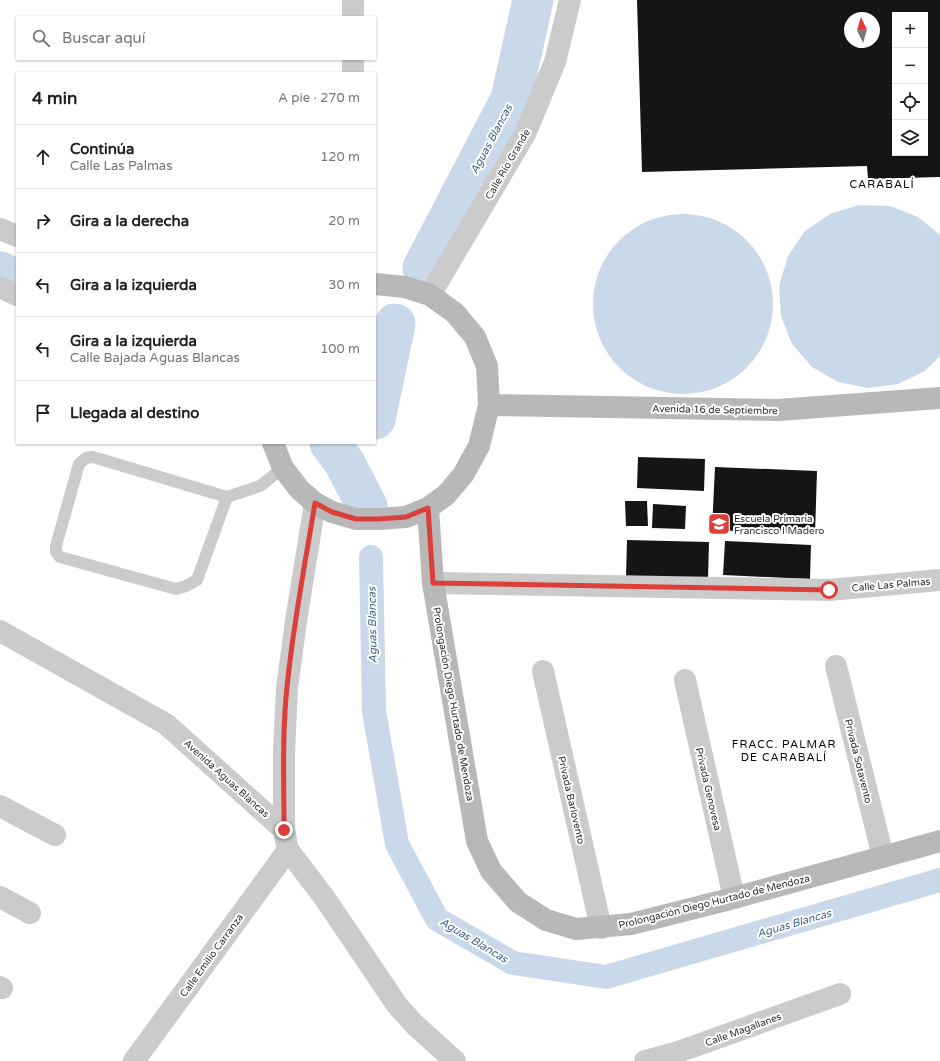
<!DOCTYPE html>
<html lang="es">
<head>
<meta charset="utf-8">
<style>
  body { margin:0; font-family:"Varela Round",sans-serif; background:#f6f6f6; color:#202124 }
  .controls { position:absolute; right:12px; top:12px; display:grid; overflow:hidden; border-radius:0px; box-shadow:0 1px 3px #0004 }
  .controls button { width:36px; height:36px; display:grid; place-items:center; padding:0; border:0; border-bottom:1px solid #e0e0e0; background:#fff; color:#202124; font:20px sans-serif }
  .compass { position:absolute; left:844px; top:12px; width:36px; height:36px; border-radius:50%; background:#fff; box-shadow:0 1px 3px #0004; rotate:355deg }
  .stop { position:absolute; width:12px; height:12px; margin:-9px; border:3px solid #dc3f39; border-radius:50%; background:#fff }
  .stop.end { background:#dc3f39; border-color:#fff; box-shadow:0 1px 4px #0008 }
  .list { margin:0; padding:0; list-style:none }
  h2 { display:flex; justify-content:space-between; align-items:center; height:52px; margin:0; padding:0 16px; font-size:17px }
  h2 small { font-size:13px; font-weight:400; color:#757577 }
  .list li { display:grid; grid-template-columns:26px 1fr auto; gap:12px; align-items:center; box-sizing:border-box; height:64px; padding:0 16px; border-top:1px solid #e0e0e0 }
  .list b { display:block; font-size:15px; white-space:nowrap }
  .list p { margin:0; font-size:13px; white-space:nowrap; color:#757577 }
  .list em { font-size:13px; font-style:normal; color:#757577 }
  .icon { flex:none; width:22px; height:22px; fill:none; stroke:currentColor; stroke-width:2; stroke-linecap:round; stroke-linejoin:round }
  .map { position:relative; flex:none; width:940px; height:1061px; overflow:hidden }
  .search { position:absolute; background:#fff; box-shadow:0 1px 3px #0004; left:16px; top:16px; width:360px; height:44px; display:flex; align-items:center; gap:10px; box-sizing:border-box; padding:0 14px; border-radius:0px; color:#757577; font-size:15px }
  .panel { position:absolute; background:#fff; box-shadow:0 1px 3px #0004; left:16px; top:72px; width:360px; height:372px; border-radius:0px }
  .map>svg:first-child { display:block }
</style>
</head>
<body>
<div class="map">
<svg width="940" height="1061" viewBox="0 0 940 1061">
  <rect width="100%" height="100%" fill="#fff"/>
  <!-- water -->
  <path fill="#c9d9ea" d="M859 205 890 206 918 217 940 235V356L925 371 898 384 868 388 838 382 812 367 792 344 781 316 779 286 788 256 805 231 830 214Z
    M593 304a90 90 0 1 1 180 0a90 90 0 1 1-180 0Z"/>
  <g fill="none" stroke-linecap="round" stroke-linejoin="round">
    <!-- canal -->
    <path stroke="#c9d9ea" stroke-width="24" d="M371 557 374 711 397 844 437 919 513 963 606 977 940 880"/>
    <!-- river -->
    <path stroke="#c9d9ea" stroke-width="41" d="M423 268 511 99 533 0
      M0 272 17 280
      M375 419 395 324
      M330 443 344 462 367 506"/>
  </g>
  <!-- building -->
  <path fill="#151515" fill-rule="evenodd" d="M637 0H940V177L868 179 867 166 642 172ZM895 15H925V153H895ZM850 18H874V42H850Z
    M638 457 705 459 704 491 637 488Z
    M715 467 817 471 815 534 712 530Z
    M625 501H647L648 526H626Z
    M653 504 686 506 685 529 652 528Z
    M627 540 709 542 708 579 626 577Z
    M725 541 811 545 810 579 723 575Z"/>
  <g fill="none" stroke-linecap="round" stroke-linejoin="round">
    <!-- service -->
    <path stroke="#cbcbcb" stroke-width="12" d="M227 497 197 580 186 586 176 589 60 557 56 552V546L79 464 86 458 93 457 227 497 260 486 283 468"/>
    <!-- minor -->
    <path stroke="#cbcbcb" stroke-width="22" d="M0 229 17 236
      M0 287 17 295
      M433 583 829 590 940 580
      M0 631 166 724 284 830
      M836 666 883 857
      M543 671 601 928
      M685 680 734 898
      M0 806 55 835
      M0 897 30 913
      M0 987 2 988
      M134 1061 288 850
      M645 1061 678 1052 840 994"/>
    <!-- tertiary -->
    <path stroke="#cbcbcb" stroke-width="22" d="M353 17V0
      M353 73V59
      M430 295 525 134 555 62 570 0
      M315 503 296 621 287 688 284 752V830L288 850 324 897 397 1005 415 1025 455 1061"/>
    <!-- secondary -->
    <path stroke="#b8b8b8" stroke-width="22" d="M489 405 778 410 940 398
      M273 443 283 468 299 489 315 503 332 512 356 519H379L406 517 428 508 446 495 463 475 479 446 489 405 487 366 475 337 455 313 430 295 405 287 375 284
      M428 508 433 583 477 841 491 871 518 902 546 920 576 929 631 924 734 898 940 841"/>
  </g>
  <g fill="none" stroke-linecap="round" stroke-linejoin="round">
    <!-- route -->
    <path stroke="#dc3f39" stroke-width="5" d="M284 830C284 783 282 733 287 687 293 625 305 564 315 503L332 512 356 519H378L406 517 428 508 433 583 829 590"/>
  </g>
  <!-- icons -->
  <defs>
    <g id="school-square" transform="scale(1.15)"><rect x="-9" y="-9" width="18" height="18" rx="4" fill="#dc3f39" stroke="#fff"/><path d="M0-5L7-2L0 1L-7-2ZM-4 1L0 2.5L4 1V4Q0 6-4 4Z" fill="#fff"/></g>
  </defs>
  <g fill-rule="evenodd">
    <use href="#school-square" x="719" y="524"/>
  </g>
  <g text-anchor="middle" stroke-width="4" stroke-linejoin="round" paint-order="stroke">
    <!-- street labels -->
    <g font-size="10" fill="#2e2e2e" stroke="#fff">
      <text transform="translate(507 164) rotate(-60)" y="4">Calle Río Grande</text>
      <text transform="translate(715 409) rotate(1)" y="4">Avenida 16 de Septiembre</text>
      <text transform="translate(891 584) rotate(-5)" y="4">Calle Las Palmas</text>
      <text transform="translate(454 704) rotate(80)" y="4">Prolongación Diego Hurtado de Mendoza</text>
      <text transform="translate(859 761) rotate(76)" y="4">Privada Sotavento</text>
      <text transform="translate(227 778) rotate(42)" y="4">Avenida Aguas Blancas</text>
      <text transform="translate(709 789) rotate(77)" y="4">Privada Genovesa</text>
      <text transform="translate(572 800) rotate(77)" y="4">Privada Barlovento</text>
      <text transform="translate(714 901) rotate(-14)" y="4">Prolongación Diego Hurtado de Mendoza</text>
      <text transform="translate(211 955) rotate(-54)" y="4">Calle Emilio Carranza</text>
      <text transform="translate(743 1029) rotate(-20)" y="4">Calle Magallanes</text>
    </g>
    <!-- poi labels -->
    <g font-size="10" fill="#2e2e2e" stroke="#fff" text-anchor="start">
      <text x="734" y="522">Escuela Primaria<tspan x="734" dy="12">Francisco I Madero</tspan></text>
    </g>
    <!-- water labels -->
    <g font-size="11" font-style="italic" fill="#40668c" stroke="#fff">
      <text transform="translate(491 139) rotate(-62)" y="4">Aguas Blancas</text>
      <text transform="translate(372 625) rotate(-91)" y="4">Aguas Blancas</text>
      <text transform="translate(794 923) rotate(-16)" y="4">Aguas Blancas</text>
      <text transform="translate(474 940) rotate(31)" y="4">Aguas Blancas</text>
    </g>
    <!-- neighbourhood labels -->
    <g font-size="11" letter-spacing="1" fill="#000" stroke="#fff">
      <text x="882" y="188">CARABALÍ</text>
      <text x="784" y="748">FRACC. PALMAR<tspan x="784" dy="13">DE CARABALÍ</tspan></text>
    </g>
  </g>
</svg>
<div class="controls">
<button>+</button>
<button>−</button>
<button><svg class="icon" aria-label="locate" viewBox="0 0 24 24"><circle cx="12" cy="12" r="6"/><path d="M12 2v4M12 18v4M2 12h4M18 12h4"/></svg></button>
<button><svg class="icon" aria-label="layers" viewBox="0 0 24 24"><path d="M12 4l9 5-9 5-9-5zM3 14l9 5 9-5"/></svg></button>
</div>
<svg class="compass" viewBox="-18 -18 36 36"><path d="M0-13l5 13h-10z" fill="#e53935"/><path d="M0 13l5-13h-10z" fill="#757577"/></svg>
<div class="stop" style="left:829px;top:590px"></div>
<div class="stop end" style="left:284px;top:830px"></div>
<div class="search"><svg class="icon" aria-label="search" viewBox="0 0 24 24"><circle cx="10" cy="10" r="6"/><path d="M15 15l6 6"/></svg>Buscar aquí</div>
<section class="panel">
<h2>4 min<small>A pie · 270 m</small></h2>
<ul class="list">
<li><svg class="icon" aria-label="ahead" viewBox="0 0 24 24"><path d="M12 20V5M6 11l6-6 6 6"/></svg><div><b>Continúa</b><p>Calle Las Palmas</p></div><em>120 m</em></li>
<li><svg class="icon" aria-label="right" viewBox="0 0 24 24"><path d="M7 20v-9h11M14 6l5 5-5 5"/></svg><div><b>Gira a la derecha</b></div><em>20 m</em></li>
<li><svg class="icon" aria-label="left" viewBox="0 0 24 24"><path d="M17 20v-9H6M10 6l-5 5 5 5"/></svg><div><b>Gira a la izquierda</b></div><em>30 m</em></li>
<li><svg class="icon" aria-label="left" viewBox="0 0 24 24"><path d="M17 20v-9H6M10 6l-5 5 5 5"/></svg><div><b>Gira a la izquierda</b><p>Calle Bajada Aguas Blancas</p></div><em>100 m</em></li>
<li><svg class="icon" aria-label="arrive" viewBox="0 0 24 24"><path d="M6 21V4h12l-3 4 3 4H6"/></svg><div><b>Llegada al destino</b></div></li>
</ul>
</section>
</div>
</body>
</html>
